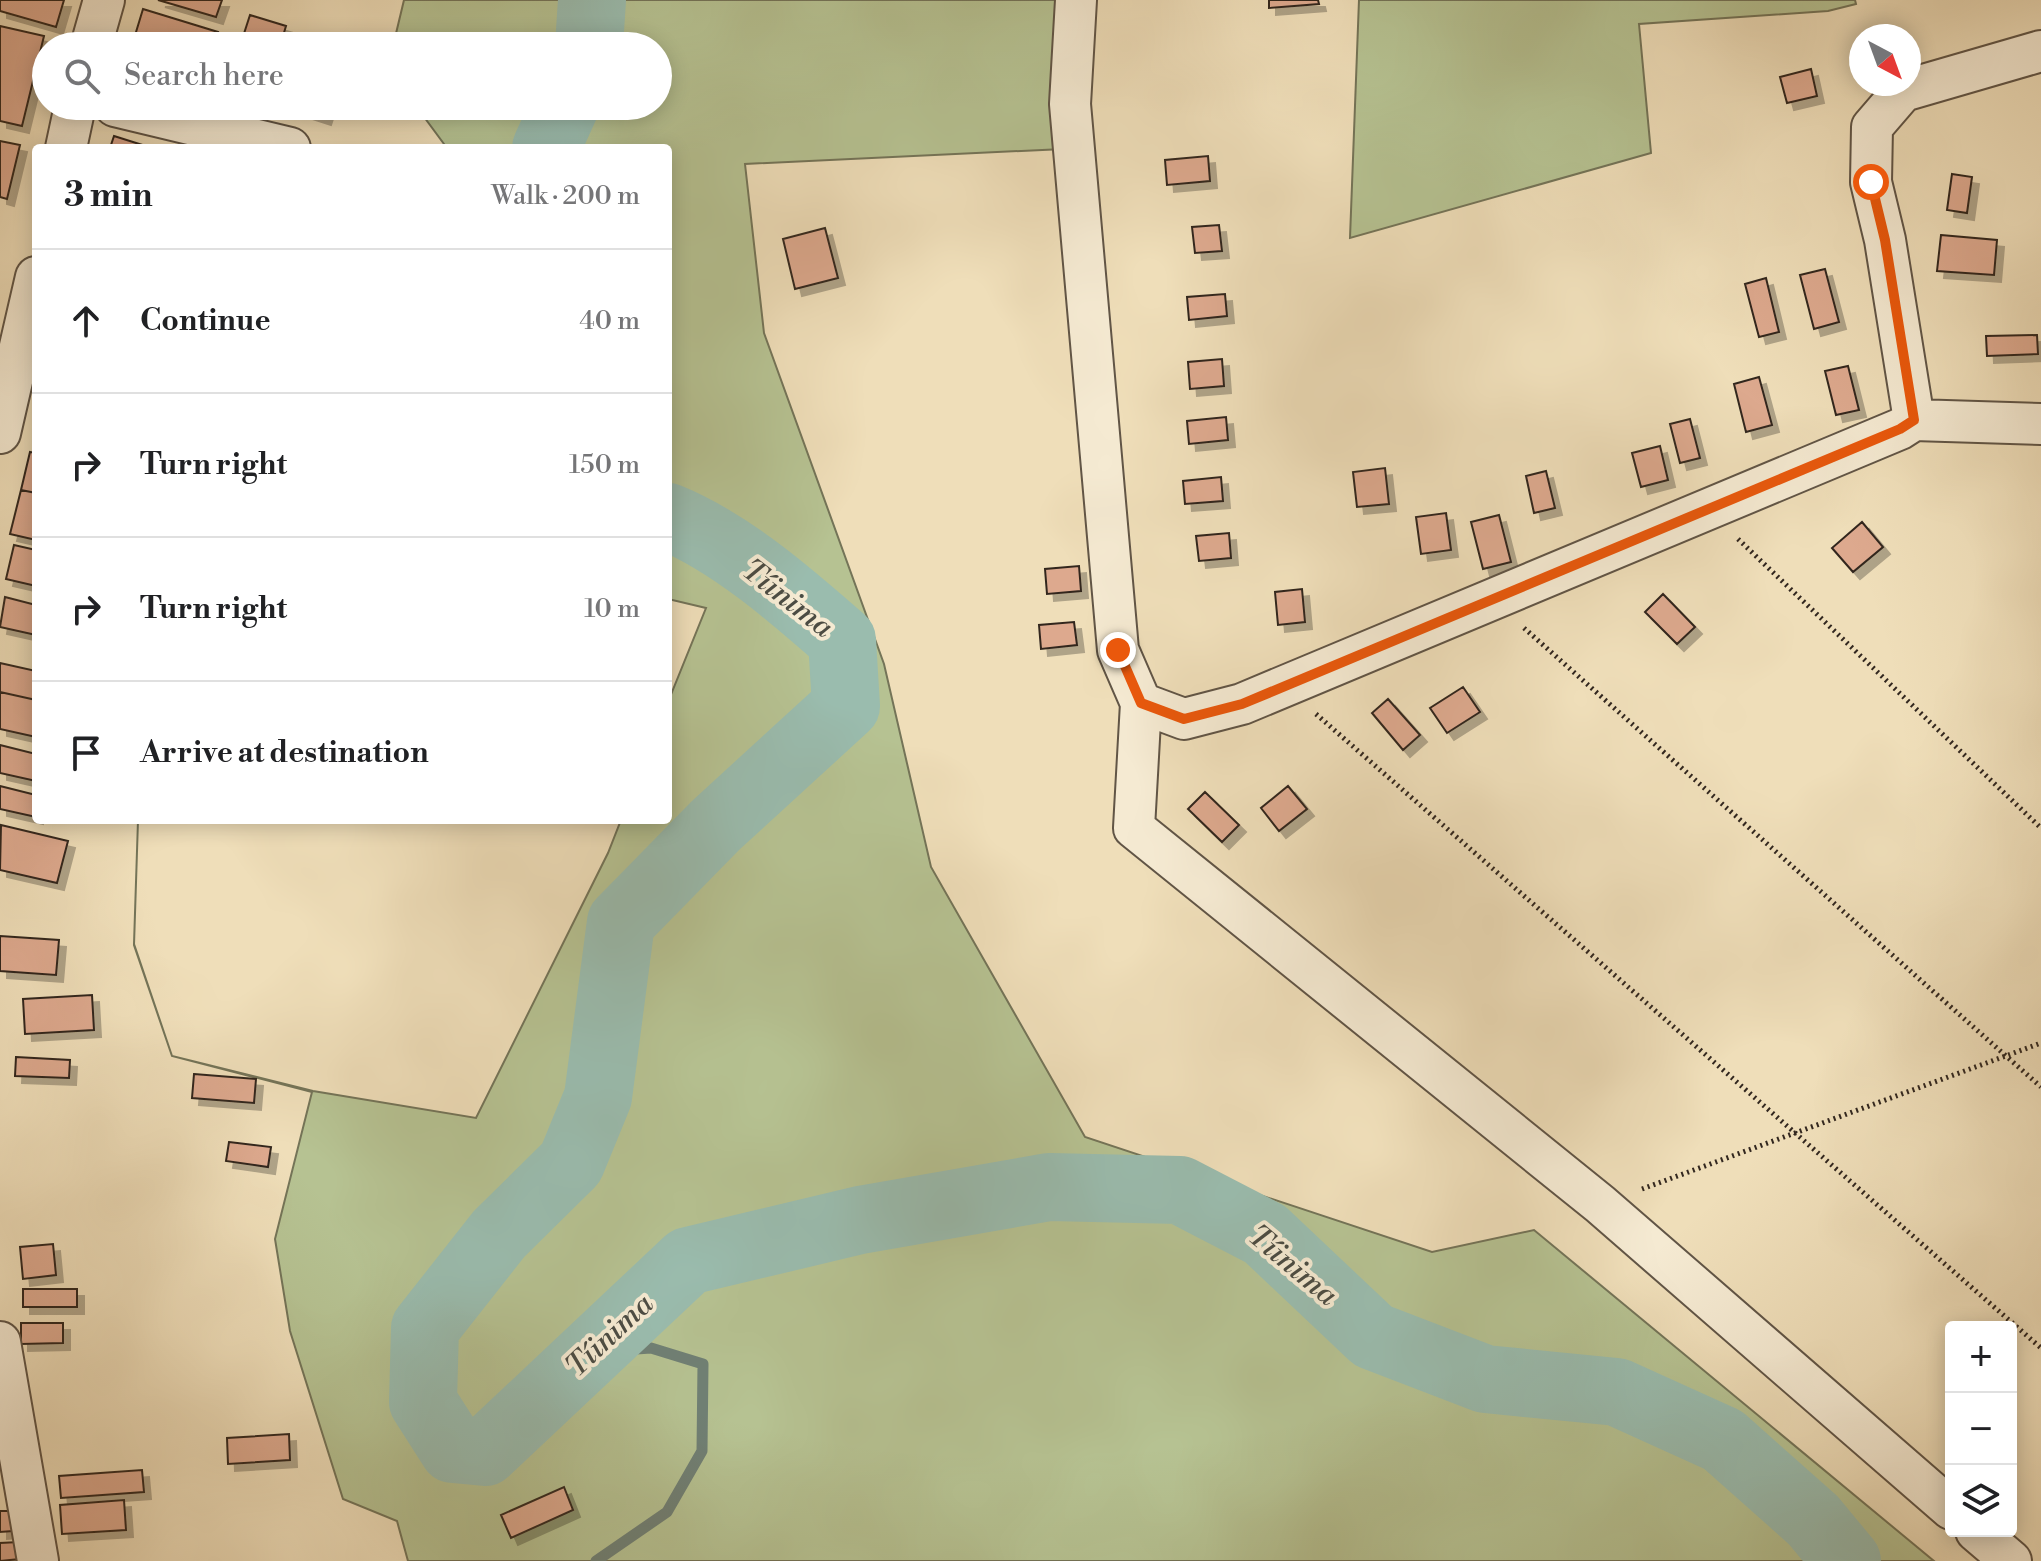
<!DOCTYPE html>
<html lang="en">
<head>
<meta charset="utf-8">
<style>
  body { margin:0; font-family:"Libre Bodoni",serif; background:#f6f6f6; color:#202124 }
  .controls { position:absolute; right:24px; bottom:24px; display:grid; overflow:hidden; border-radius:8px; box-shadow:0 4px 20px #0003 }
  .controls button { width:72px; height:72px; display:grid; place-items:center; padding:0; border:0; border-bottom:2px solid #e0e0e0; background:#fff; color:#202124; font:40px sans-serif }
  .compass { position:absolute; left:1849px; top:24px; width:72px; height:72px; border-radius:50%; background:#fff; box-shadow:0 4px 20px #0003; rotate:139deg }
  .stop { position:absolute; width:24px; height:24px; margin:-18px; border:6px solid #ea580c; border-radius:50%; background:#fff }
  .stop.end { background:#ea580c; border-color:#fff; box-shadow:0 2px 8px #0008 }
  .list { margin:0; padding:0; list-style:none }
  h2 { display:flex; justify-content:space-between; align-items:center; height:104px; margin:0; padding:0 32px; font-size:34px }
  h2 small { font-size:26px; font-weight:400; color:#757577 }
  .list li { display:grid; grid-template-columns:52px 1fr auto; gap:24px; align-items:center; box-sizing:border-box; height:144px; padding:0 32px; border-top:2px solid #e0e0e0 }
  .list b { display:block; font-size:30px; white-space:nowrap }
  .list em { font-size:26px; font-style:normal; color:#757577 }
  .icon { flex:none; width:44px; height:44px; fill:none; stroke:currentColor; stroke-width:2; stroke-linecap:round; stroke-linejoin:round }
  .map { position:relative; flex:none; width:2041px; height:1561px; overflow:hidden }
  .search { position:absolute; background:#fff; box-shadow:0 4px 20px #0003; left:32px; top:32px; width:640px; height:88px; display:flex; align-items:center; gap:20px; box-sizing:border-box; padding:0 28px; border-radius:44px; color:#757577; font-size:30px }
  .panel { position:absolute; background:#fff; box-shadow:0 4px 20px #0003; left:32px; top:144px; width:640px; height:680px; border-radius:8px }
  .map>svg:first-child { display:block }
</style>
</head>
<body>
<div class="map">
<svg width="2041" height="1561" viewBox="0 0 2041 1561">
  <defs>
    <filter id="shadow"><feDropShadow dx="7" dy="7" stdDeviation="0" flood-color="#0004"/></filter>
  </defs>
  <rect width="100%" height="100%" fill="#efdeb9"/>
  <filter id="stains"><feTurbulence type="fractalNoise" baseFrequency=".0025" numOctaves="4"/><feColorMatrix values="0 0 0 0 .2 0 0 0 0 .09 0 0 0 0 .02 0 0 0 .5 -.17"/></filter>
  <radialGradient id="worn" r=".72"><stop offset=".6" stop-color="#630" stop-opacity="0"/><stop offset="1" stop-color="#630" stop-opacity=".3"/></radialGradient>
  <!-- green -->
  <path fill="#b6c292" stroke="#747458" stroke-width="2" d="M404 0H1074L1063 149 745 164 764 333 884 664 931 867 1085 1137 1432 1252 1534 1230 1934 1561H408L397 1521 343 1499 290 1331 275 1239 312 1092 172 1056 134 944 138 820 134 945 172 1056 313 1091 476 1118 608 853 621 820H668V702L706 608 668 599V148H447L416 106H658V46H393Z
    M1359 0H1855L1856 4 1828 11 1639 24 1651 153 1350 238Z"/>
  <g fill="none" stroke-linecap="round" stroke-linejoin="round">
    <!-- stream -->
    <path stroke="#708075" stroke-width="11" d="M591 1352 651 1348 703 1364 702 1451 667 1512 596 1561"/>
    <!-- river -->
    <path stroke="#9abcae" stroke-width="68" d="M589 46 592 0
      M546 148 565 106
      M668 517C730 542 792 596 842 640L846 706 716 825 621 922 598 1097 571 1163 499 1234 425 1328 423 1402 453 1449 485 1452 688 1261 860 1220 1049 1187 1180 1190 1265 1234 1373 1336 1485 1379 1617 1392 1723 1440 1813 1520 1847 1561"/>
  </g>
  <!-- building -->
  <path fill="#dda98e" stroke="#32271f" stroke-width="2" filter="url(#shadow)" d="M0 0H64L56 27 0 11Z
    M158 0H222L216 17Z
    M1269 0H1318L1319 4 1269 8Z
    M143 9 218 32 214 46H147L133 42Z
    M250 15 286 26 280 46H240Z
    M0 26 44 36 22 126 0 121Z
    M1811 69 1817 96 1787 103 1780 77Z
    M235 106H262L260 113Z
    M287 106H328L324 118Z
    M114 136 152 148H110Z
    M0 141 20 145 7 199 0 197Z
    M1208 156 1210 181 1167 185 1165 160Z
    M1952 174 1972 177 1967 213 1947 210Z
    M1219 225 1222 251 1195 253 1192 227Z
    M825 228 838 278 795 289 783 239Z
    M1941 235 1997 240 1994 275 1937 271Z
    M1825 269 1839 322 1814 329 1800 275Z
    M1766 278 1779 332 1759 337 1745 284Z
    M1225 294 1227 316 1189 320 1187 297Z
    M2037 335 2038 354 1987 356 1986 336Z
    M1222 359 1224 386 1190 389 1188 362Z
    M1848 366 1859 410 1836 415 1825 371Z
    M1759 377 1772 425 1746 432 1734 384Z
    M1226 417 1228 440 1189 444 1187 421Z
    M1690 419 1700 458 1680 463 1670 424Z
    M1660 446 1668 480 1641 487 1632 453Z
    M30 452 36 453V493L21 490Z
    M1385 468 1389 504 1357 507 1353 472Z
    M1546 471 1555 508 1534 513 1526 476Z
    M1221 477 1223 501 1185 504 1183 481Z
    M21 490 36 493V540L10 534Z
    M1446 513 1451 550 1421 554 1416 517Z
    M1499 515 1511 562 1483 569 1471 522Z
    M1862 522 1883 547 1853 572 1832 548Z
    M1229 533 1231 558 1199 561 1196 536Z
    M14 545 36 550V586L6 579Z
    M1079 566 1081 591 1047 594 1045 569Z
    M1302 589 1305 622 1278 625 1275 592Z
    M1663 594 1695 627 1677 644 1645 612Z
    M5 597 36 605V635L0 627Z
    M1074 622 1077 645 1041 649 1039 625Z
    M0 663 36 671V700L0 692Z
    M1463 687 1480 712 1447 733 1430 708Z
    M0 692 36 700V737L0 729Z
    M1388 699 1420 735 1403 750 1372 713Z
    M0 745 36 754V781L0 773Z
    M0 786 36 795V817L0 809Z
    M1288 786 1307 809 1279 831 1261 808Z
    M1205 792 1239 825 1222 842 1188 809Z
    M1 825 68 841 57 883 0 870Z
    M0 936 59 940 56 975 0 971Z
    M92 995 94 1030 25 1034 23 999Z
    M16 1057 70 1060 69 1078 15 1076Z
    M194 1074 256 1079 254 1103 192 1098Z
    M229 1142 271 1147 268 1167 226 1161Z
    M53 1244 56 1275 23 1279 20 1247Z
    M23 1289H77V1307H23Z
    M21 1323H63V1343L21 1344Z
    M289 1434 290 1460 228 1464 227 1438Z
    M142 1470 144 1492 61 1498 59 1476Z
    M564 1487 573 1510 511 1538 501 1515Z
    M124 1500 126 1530 62 1534 60 1505Z
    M0 1511H11L13 1531 0 1532Z
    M19 1542 20 1559 0 1561V1543Z"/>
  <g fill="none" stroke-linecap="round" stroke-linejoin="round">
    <!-- minor casing -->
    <g stroke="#615546" stroke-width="44">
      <path id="minor" d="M1076 0 1070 104 1118 650 1141 703 1134 828 1600 1204 1951 1509
        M91 46 104 0
        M115 106 290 148
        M66 148 75 106
        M1914 420 1885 240 1871 182 1872 127 1903 91 2041 51
        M0 433 36 277
        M1141 703 1184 719 1242 704 1900 429 1914 420 2041 424
        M0 1342 38 1561
        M1976 1531 2011 1561"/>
    </g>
    <!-- path -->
    <path stroke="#32271f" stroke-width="5" stroke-dasharray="2 4" stroke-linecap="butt" d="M1738 539 2041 828
      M1524 628 2041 1087
      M1316 714 2041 1348
      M1642 1189 2041 1043"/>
    <!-- minor -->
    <use href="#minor" stroke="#f5ead2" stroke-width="40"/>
  </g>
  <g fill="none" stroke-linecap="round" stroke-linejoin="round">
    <!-- route -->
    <path stroke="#ea580c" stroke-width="10" d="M1118 650 1141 703 1184 719 1242 704 1900 429 1914 420 1885 240 1871 182"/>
  </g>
  <g text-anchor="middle" stroke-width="8" stroke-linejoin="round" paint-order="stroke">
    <!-- water labels -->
    <g font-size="30" font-style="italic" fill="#4c4c43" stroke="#f5ead2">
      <text transform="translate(788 598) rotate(38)" y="10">Tíinima</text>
      <text transform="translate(1293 1265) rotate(40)" y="10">Tíinima</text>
      <text transform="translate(609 1335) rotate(-43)" y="10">Tíinima</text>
    </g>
  </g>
  <rect width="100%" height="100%" filter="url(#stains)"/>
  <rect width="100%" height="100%" fill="url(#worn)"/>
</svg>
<div class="controls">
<button>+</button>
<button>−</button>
<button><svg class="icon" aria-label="layers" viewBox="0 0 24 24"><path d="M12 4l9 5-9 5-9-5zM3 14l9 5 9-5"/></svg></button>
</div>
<svg class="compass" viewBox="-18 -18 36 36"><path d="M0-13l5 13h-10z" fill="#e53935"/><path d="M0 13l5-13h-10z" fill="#757577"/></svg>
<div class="stop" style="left:1871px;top:182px"></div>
<div class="stop end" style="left:1118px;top:650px"></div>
<div class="search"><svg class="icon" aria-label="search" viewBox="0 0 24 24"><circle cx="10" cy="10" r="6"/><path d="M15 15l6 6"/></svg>Search here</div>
<section class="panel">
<h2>3 min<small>Walk · 200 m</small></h2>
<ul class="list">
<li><svg class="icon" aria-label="ahead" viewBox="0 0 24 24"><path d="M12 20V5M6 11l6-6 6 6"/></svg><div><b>Continue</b></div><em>40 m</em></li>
<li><svg class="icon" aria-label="right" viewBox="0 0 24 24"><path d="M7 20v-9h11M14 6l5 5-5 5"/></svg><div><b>Turn right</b></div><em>150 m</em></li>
<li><svg class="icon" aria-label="right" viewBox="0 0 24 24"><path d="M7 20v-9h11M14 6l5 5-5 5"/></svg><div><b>Turn right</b></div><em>10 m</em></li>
<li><svg class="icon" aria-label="arrive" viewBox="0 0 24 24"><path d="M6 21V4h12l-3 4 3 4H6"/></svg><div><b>Arrive at destination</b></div></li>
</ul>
</section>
</div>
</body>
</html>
